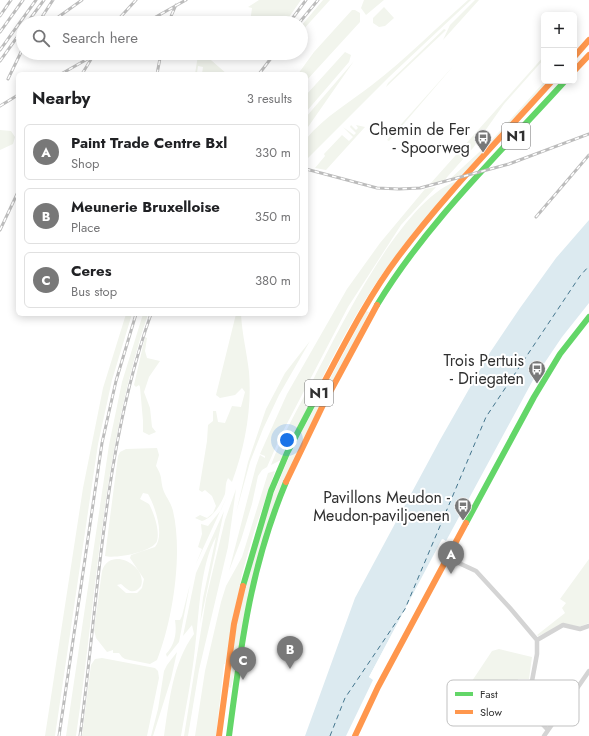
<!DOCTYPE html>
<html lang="en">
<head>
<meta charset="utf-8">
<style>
  body { margin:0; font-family:Jost,sans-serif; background:#f2f2f2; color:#202124 }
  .controls { position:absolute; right:12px; top:12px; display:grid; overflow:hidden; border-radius:6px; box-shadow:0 2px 10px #0003 }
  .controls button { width:36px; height:36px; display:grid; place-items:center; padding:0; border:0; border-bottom:1px solid #e0e0e0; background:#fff; color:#202124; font:20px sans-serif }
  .you { position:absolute; left:287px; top:440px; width:14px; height:14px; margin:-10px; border:3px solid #fff; border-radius:50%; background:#1a73e8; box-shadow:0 0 0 6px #1a73e833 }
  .badge { display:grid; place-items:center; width:26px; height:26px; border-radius:50%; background:#787878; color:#fff; font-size:13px; font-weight:700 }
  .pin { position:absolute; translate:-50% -33px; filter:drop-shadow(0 1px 2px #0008) }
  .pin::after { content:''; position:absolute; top:21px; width:14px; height:12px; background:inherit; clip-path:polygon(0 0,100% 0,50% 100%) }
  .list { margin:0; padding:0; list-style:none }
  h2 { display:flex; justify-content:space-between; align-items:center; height:52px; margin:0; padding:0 16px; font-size:17px }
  h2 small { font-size:13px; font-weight:400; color:#757577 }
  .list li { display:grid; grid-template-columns:26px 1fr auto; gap:12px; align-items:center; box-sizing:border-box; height:56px; margin:0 8px 8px; padding:0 8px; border:1px solid #e0e0e0; border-radius:6px }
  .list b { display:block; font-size:15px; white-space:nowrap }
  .list p { margin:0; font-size:13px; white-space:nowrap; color:#757577 }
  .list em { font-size:13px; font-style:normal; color:#757577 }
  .icon { flex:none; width:22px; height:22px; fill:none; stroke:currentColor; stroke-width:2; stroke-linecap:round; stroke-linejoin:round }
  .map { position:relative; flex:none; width:589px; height:736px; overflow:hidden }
  .search { position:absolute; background:#fff; box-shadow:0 2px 10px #0003; left:16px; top:16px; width:292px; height:44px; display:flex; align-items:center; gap:10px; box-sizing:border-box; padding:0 14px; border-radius:22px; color:#757577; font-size:15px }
  .panel { position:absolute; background:#fff; box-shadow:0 2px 10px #0003; left:16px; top:72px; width:292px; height:244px; border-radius:6px }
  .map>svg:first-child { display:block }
</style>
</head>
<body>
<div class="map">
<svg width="589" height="736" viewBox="0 0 589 736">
  <rect width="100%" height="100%" fill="#fff"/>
  <!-- green -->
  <path fill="#f2f5ed" d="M259 0H301L285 23H250L252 8 248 7Z
    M323 0H330L301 32V26Z
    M364 0H384L366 15 361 8Z
    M468 0H471L389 77 306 160V139C325 116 349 103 372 85 406 59 436 28 468 0Z
    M475 0H479L443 40 450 25Z
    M384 7 394 18 385 26 379 27 373 23V18Z
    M352 10H355L360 13V22L306 81V74H298L314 52Z
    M444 29 446 30 444 32 386 87 388 83Z
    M345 52 351 55 349 62 306 112V95Z
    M201 53 204 54 227 74H202L203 67 198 66 197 73 200 74H195L198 55Z
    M544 56V59L504 104 473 148 448 176 444 181 430 184Z
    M354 61 308 127 306 125V117Z
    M455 64 389 141 387 140Z
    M545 81H549L461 177 450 179 489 143Z
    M351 125 356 130 358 128 356 125 365 127 326 170 315 168 325 156 324 154 342 135 349 141 353 137 343 127 354 135 356 133 350 127Z
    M0 130 11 131 15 137 13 144 0 150Z
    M460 180C430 215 399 248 374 286 338 341 311 402 281 460L271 465C282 435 299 407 314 378 340 328 404 195 460 180Z
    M436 187 401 225 348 307 281 435 267 467 262 470 258 476 252 504 241 540 229 571 256 466 260 455 265 458V456L260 454 287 394 347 289 380 243 425 189Z
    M366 311 369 312 273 507 231 688 229 687 234 639 242 597 269 505 291 452Z
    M126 314H132L112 380 98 444 55 736H45L83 488 103 388Z
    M143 314H148C102 450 97 595 76 736H66L109 445 122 382Z
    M236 314H241C242 334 247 353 249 372 252 409 245 447 232 482L228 478C225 484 226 489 225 494 221 504 213 518 202 521L195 518 200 515 207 518 213 513 216 506 212 496 205 490 202 492 199 490 207 441 208 425 213 421V411H216L218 422 225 423 232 406 241 407 245 392 242 388 235 395 220 398 216 395Z
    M145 337 147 338 145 351 147 358 160 361 149 377 144 392 150 408 152 427 156 432 149 435 143 432V421L140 387 139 385 136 387 134 385Z
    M310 341 279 395 263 429 250 462 236 513 248 462 266 409 285 373Z
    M157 448 159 455 156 466C163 478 160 477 163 489 165 496 171 502 173 511 183 553 173 620 157 660L150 664 125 659 122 657 119 653H113V650L107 652 96 638 94 630 102 571C110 545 148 566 141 586 133 596 128 590 121 584L117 585 126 593H137L142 588 144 579 130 558 131 555 155 547C165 535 155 506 148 494L143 493 140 499 149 504C154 513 160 531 157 541 153 552 115 559 105 556L118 456 120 452 126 449Z
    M275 471 254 532 242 574 225 664H224L216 736H195L205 671 221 602 226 586 242 557 268 473Z
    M236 489 228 547 199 670 188 736H184L206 599 225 520Z
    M228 494 195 566 202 549 198 547 202 534 201 524 208 526 221 510Z
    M224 511 200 624 203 598 216 537C200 565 199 616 195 648 192 677 186 707 181 736H164C169 702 173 662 194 634L192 625 183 636 196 573Z
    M589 559V623L579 627 567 624 538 636 537 635 565 613 562 608 566 603 560 599Z
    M190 584 179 642 167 657 166 654C175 644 177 633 175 620H180L182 616Z
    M499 649 532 657 529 679H518L513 697 505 698 476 710 454 708 492 651Z
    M177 652 171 679 153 736H151L158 709 164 671 167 665Z
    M102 658 155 668 158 671 159 678 147 736H82L91 665 95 659Z"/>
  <!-- water -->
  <path fill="#dceaf0" d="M589 220V303L562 337 533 380 446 541 443 539 369 677 373 680 346 736H305L355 598 440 440 489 354 520 308 556 258Z"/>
  <!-- pier -->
  <path fill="#fff" d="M442 539 447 542H443L371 676 375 680 369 677Z"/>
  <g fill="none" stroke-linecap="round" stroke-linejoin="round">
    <!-- ferry -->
    <path stroke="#43758d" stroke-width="1" stroke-dasharray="5 4" stroke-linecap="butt" d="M330 736 345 698 405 609 486 417 580 276 589 266"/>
    <!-- street -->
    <path stroke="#d4d4d4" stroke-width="4.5" d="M448 558 476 571 510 608 537 640V654L527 708 548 730
      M537 640 563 625 580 629 589 626
      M544 736 589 671"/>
    <!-- fast -->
    <path stroke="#63d668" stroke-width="6" d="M377 305C428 221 500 153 565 81
      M466 523 534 397 560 354 589 317
      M243 586 271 491 287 453 321 388
      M229 736C241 645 250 568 286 482"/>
    <!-- slow -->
    <path stroke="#ff974d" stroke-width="6" d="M574 57 589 40
      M574 71 589 55
      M321 388C345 343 368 297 398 257 445 194 500 139 552 81
      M286 482 323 405 377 305
      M219 736 234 624 243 586
      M355 736 378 687 466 523"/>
    <!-- rail casing -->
    <g stroke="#bcbcbc" stroke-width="3">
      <path id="rail" d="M0 16 11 0
        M27 23 44 0
        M38 23 53 0
        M50 23 82 0
        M115 23 136 0
        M145 23 186 0
        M168 23 176 5
        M289 23 306 0
        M299 23 318 0
        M0 32 23 0
        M0 50 36 0
        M0 61 23 29
        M61 74 98 53
        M82 74 93 56
        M157 74 161 53
        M259 74 275 53
        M8 79 23 48
        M0 106 18 95
        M306 169 377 188 399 189 420 188 509 164 589 134
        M536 217 589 155
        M0 230 18 192
        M59 736 102 443 116 381 136 314
        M80 736C99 595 103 449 151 314"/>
    </g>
    <!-- rail -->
    <use href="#rail" stroke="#fff" stroke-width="1.5" stroke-dasharray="4.5" stroke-linecap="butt"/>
  </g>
  <!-- icons -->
  <defs>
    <g id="bus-pin" transform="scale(0.9)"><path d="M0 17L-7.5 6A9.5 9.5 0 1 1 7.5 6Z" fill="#787878" stroke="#fff"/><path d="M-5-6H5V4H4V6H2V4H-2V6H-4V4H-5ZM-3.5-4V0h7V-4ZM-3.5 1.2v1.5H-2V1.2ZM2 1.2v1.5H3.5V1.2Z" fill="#fff"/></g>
  </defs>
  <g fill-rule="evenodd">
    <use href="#bus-pin" x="483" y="138"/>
    <use href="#bus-pin" x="537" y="369"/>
    <use href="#bus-pin" x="463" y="506"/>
  </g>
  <g text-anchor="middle" stroke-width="4" stroke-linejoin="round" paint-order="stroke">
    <!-- shield labels -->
    <g fill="#fff" stroke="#6e6e6e" stroke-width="1">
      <rect x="502" y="123" width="28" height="26" rx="3"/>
      <rect x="305" y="380" width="28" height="26" rx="3"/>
    </g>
    <g font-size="15" font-weight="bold" fill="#303030">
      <text x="516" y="141">N1</text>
      <text x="319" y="398">N1</text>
    </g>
    <!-- poi labels -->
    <g font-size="16" fill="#303030" stroke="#fff" text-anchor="end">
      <text x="470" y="135">Chemin de Fer<tspan x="470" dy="18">- Spoorweg</tspan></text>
      <text x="524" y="366">Trois Pertuis<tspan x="524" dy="18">- Driegaten</tspan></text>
      <text x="450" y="503">Pavillons Meudon -<tspan x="450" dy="18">Meudon-paviljoenen</tspan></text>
    </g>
  </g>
  <!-- legend -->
  <rect x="447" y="680" width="132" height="46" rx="6" fill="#fff" stroke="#c1c1c1" stroke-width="1"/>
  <rect x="455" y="692" width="18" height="4" fill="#63d668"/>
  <rect x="455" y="710" width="18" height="4" fill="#ff974d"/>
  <g font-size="11" fill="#303030">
    <text x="480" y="698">Fast</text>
    <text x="480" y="716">Slow</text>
  </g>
</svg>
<div class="controls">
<button>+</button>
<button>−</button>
</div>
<div class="you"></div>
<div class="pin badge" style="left:451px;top:574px">A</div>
<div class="pin badge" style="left:290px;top:669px">B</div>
<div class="pin badge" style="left:243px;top:680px">C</div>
<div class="search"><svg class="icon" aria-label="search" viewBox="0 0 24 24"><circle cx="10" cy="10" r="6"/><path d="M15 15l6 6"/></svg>Search here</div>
<section class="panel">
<h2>Nearby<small>3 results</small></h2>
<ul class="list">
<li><span class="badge">A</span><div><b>Paint Trade Centre Bxl</b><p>Shop</p></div><em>330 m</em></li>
<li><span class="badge">B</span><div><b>Meunerie Bruxelloise</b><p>Place</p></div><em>350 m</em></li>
<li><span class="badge">C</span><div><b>Ceres</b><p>Bus stop</p></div><em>380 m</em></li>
</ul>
</section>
</div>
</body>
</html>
